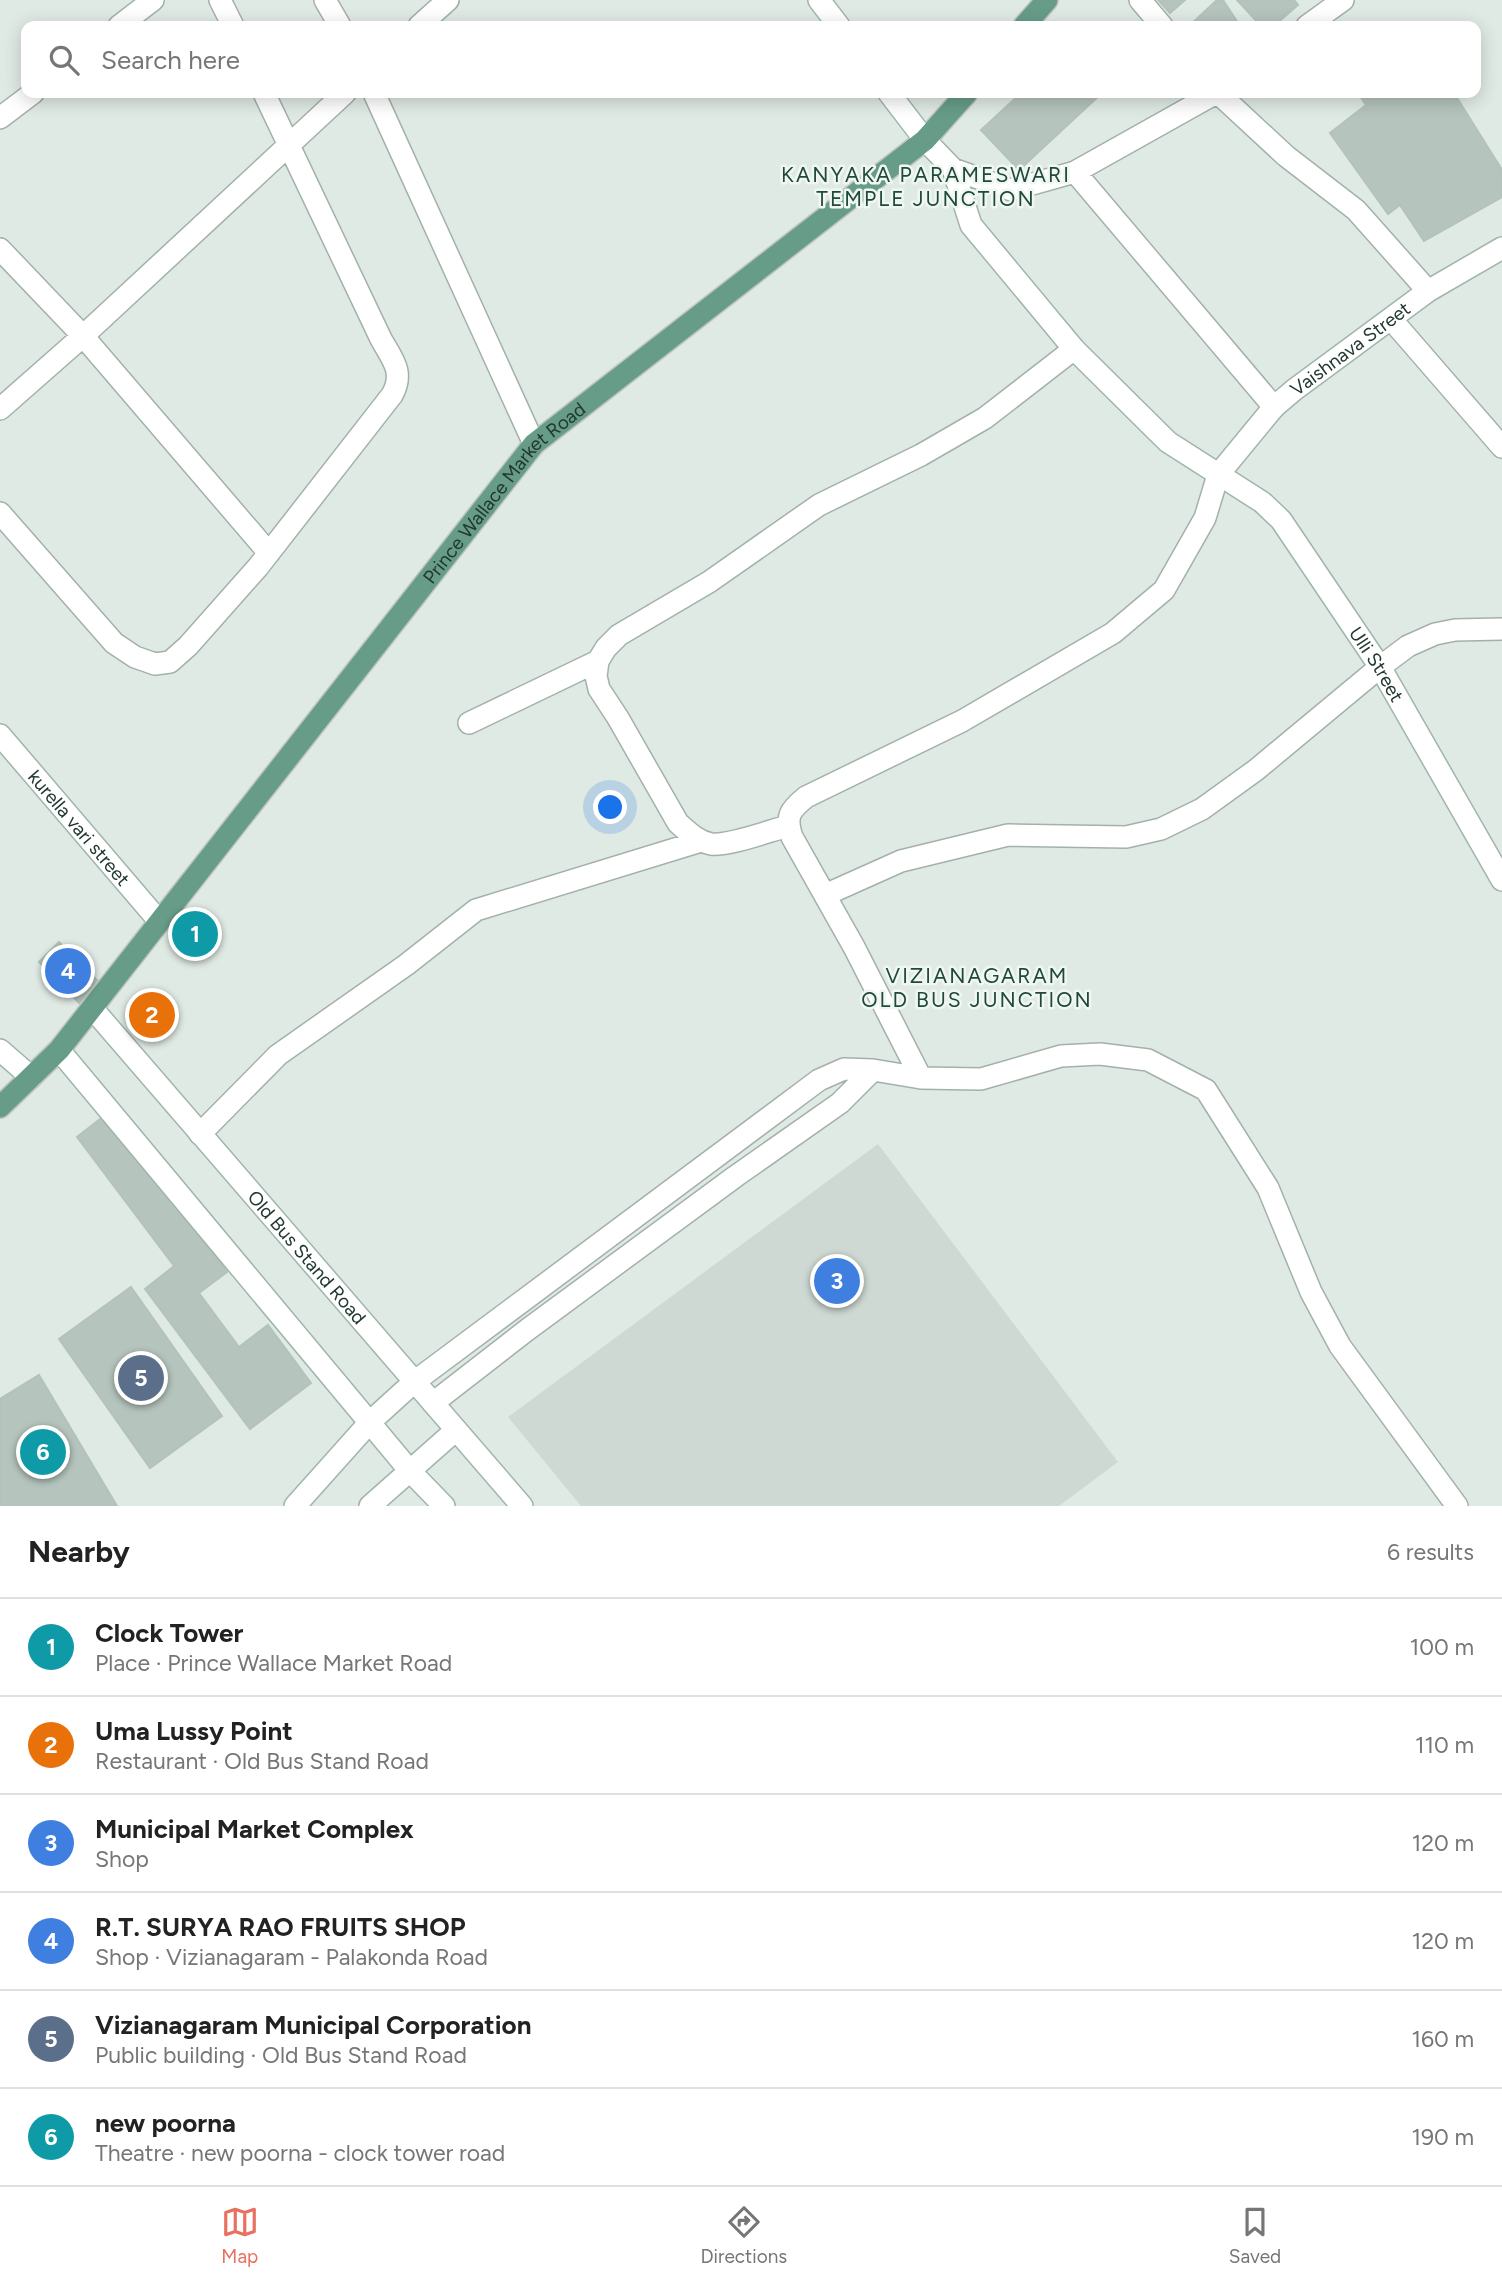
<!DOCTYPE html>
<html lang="en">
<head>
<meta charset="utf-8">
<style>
  body { margin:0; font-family:Figtree,sans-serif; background:#f6f6f6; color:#222 }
  .you { position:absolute; left:611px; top:808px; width:24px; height:24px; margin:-18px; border:5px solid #fff; border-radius:50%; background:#1a73e8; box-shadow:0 0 0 10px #1a73e833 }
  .badge { display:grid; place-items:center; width:46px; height:46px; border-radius:50%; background:#e8705f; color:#fff; font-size:23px; font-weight:700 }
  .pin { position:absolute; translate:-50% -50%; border:4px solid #fff; box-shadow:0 2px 7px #0006 }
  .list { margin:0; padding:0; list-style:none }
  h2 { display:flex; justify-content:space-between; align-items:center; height:91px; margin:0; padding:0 28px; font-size:30px }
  h2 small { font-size:23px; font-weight:400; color:#767676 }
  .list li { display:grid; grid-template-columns:46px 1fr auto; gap:21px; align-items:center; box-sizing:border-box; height:98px; padding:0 28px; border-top:2px solid #e0e0e0 }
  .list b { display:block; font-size:26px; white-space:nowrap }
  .list p { margin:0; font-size:23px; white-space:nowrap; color:#767676 }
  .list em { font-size:23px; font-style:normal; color:#767676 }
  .icon { flex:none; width:38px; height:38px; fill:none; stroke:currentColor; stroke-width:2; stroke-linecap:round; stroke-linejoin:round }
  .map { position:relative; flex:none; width:1502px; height:1506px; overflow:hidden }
  .search { position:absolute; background:#fff; box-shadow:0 4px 18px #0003; left:21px; right:21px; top:21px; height:77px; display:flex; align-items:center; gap:18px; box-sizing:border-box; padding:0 24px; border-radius:14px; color:#767676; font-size:26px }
  .sheet { height:679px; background:#fff }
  nav { display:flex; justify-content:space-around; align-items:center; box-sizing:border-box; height:98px; border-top:2px solid #e0e0e0; background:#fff; font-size:19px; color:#767676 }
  nav a { display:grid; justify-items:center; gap:4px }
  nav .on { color:#e8705f }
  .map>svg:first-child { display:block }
</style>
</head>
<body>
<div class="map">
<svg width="1502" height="1506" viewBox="0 0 1502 1506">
  <rect width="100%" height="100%" fill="#e0eae4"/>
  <!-- built -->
  <path fill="#ced9d3" d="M878 1144 1118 1462 1059 1506H581L508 1417Z"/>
  <!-- building -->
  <path fill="#b5c4bd" stroke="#b3c3ba" stroke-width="2" d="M1158 0H1185L1170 13Z
    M1217 0H1223L1240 26H1189Z
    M1237 0H1294L1298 5 1274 26H1261Z
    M1021 93H1102L1019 170 981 130Z
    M1358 93H1454L1502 170V197L1424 241 1400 205 1388 214 1330 133 1366 105Z
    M180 935a15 15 0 1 1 30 0a15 15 0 1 1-30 0Z
    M59 942 97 980 79 1003 39 962Z
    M108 1113 227 1272 199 1293 239 1347 268 1325 311 1383 250 1429 145 1289 174 1266 77 1137Z
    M131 1287 222 1416 150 1468 59 1339Z
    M39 1375 117 1506H0V1399Z"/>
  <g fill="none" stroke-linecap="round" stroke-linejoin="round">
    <!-- street casing -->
    <g stroke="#a3b1aa" stroke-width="24">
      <path id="street" d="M220 0 233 26
        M325 0 340 26
        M1140 0 1162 26
        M119 26 153 0
        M419 26 448 0
        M1307 26 1343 0
        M374 93 534 444
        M1218 93 1286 156 1356 210 1428 291
        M0 118 33 93
        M925 140 953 169 1011 190 1075 172 1216 93
        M1075 172 1274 407
        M0 249 83 336 269 553
        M1391 319 1502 447
        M0 409 83 336 345 93
        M0 513 114 643 135 657 155 664 170 662 188 646 258 567 392 395C405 372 392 359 381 339L264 93
        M469 723 598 661
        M788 826C769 831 729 846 711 844 697 841 688 832 678 823L618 718 599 689 596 676 598 661 606 648 619 635 709 582 819 505 921 455 985 418 1074 349
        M825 895 901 861 1008 835 1126 837 1161 829 1202 809 1256 770 1380 667 1408 646 1435 634 1455 630 1502 629
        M0 1050 31 1077
        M921 1078 854 947 792 837C785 816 790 810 806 797L962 721 1113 633 1164 590 1205 518 1218 475
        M200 1134 278 1055 406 965 476 910 701 841
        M414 1382 819 1080 844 1069 873 1070 921 1078 981 1079 1061 1056 1100 1054 1148 1060 1206 1090 1268 1188 1311 1292 1340 1346 1457 1506
        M433 1403 527 1330 736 1176 840 1103 873 1070"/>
    </g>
    <!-- secondary casing -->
    <g stroke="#a0b5ab" stroke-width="24">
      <g id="secondary">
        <path d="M819 0 839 26"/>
        <path d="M889 93 925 140"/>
        <path id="s1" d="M953 169 971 225 1074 349 1168 442 1262 502 1281 520 1380 667 1502 880"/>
        <path id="s2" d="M1218 475 1274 407 1294 390 1428 291 1502 248"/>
        <path id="s3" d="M0 735 159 921"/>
        <path id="s4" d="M92 1008 522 1506"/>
        <path d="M59 1050 410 1471 444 1506"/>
        <path d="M295 1506 370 1422 414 1382"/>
        <path d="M370 1506 456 1430"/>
      </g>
    </g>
    <!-- primary casing -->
    <g stroke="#bdc4c1" stroke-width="24">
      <g id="primary">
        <path d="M1024 26 1047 0"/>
        <path id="s5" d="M0 1107 59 1050 534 444 925 140 967 93"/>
      </g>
    </g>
    <!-- street -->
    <use href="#street" stroke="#fff" stroke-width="21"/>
    <!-- secondary -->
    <use href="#secondary" stroke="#fff" stroke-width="21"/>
    <!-- primary -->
    <use href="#primary" stroke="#679c88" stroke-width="21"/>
  </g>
  <g text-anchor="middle" stroke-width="5" stroke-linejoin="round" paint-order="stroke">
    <!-- street labels -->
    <g font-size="19" fill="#223930" stroke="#f0f7f2">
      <text dy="7" stroke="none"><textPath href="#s2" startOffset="184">Vaishnava Street</textPath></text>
      <text dy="7" stroke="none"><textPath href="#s5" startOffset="796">Prince Wallace Market Road</textPath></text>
      <text dy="7" stroke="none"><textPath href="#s1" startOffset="663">Ulli Street</textPath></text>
      <text dy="7" stroke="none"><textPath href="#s3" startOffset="122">kurella vari street</textPath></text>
      <text dy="7" stroke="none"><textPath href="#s4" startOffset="329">Old Bus Stand Road</textPath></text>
    </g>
    <!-- neighbourhood labels -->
    <g font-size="21" letter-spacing="2" fill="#1f493a" stroke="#f0f7f2">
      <text x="926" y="182">KANYAKA PARAMESWARI<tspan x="926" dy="24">TEMPLE JUNCTION</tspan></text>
      <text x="977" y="983">VIZIANAGARAM<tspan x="977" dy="24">OLD BUS JUNCTION</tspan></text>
    </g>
  </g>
</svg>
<div class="you"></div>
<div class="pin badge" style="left:195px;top:934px;background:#0f9aa8">1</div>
<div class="pin badge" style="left:152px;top:1015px;background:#e8710a">2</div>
<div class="pin badge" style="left:837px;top:1281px;background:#3f7fe0">3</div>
<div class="pin badge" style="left:68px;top:971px;background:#3f7fe0">4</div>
<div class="pin badge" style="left:141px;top:1378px;background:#5c6f8a">5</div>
<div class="pin badge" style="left:43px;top:1452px;background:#0f9aa8">6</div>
<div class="search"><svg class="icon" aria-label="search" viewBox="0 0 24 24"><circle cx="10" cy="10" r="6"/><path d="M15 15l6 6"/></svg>Search here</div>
</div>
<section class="sheet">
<h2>Nearby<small>6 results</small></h2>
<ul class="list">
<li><span class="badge" style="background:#0f9aa8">1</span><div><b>Clock Tower</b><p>Place · Prince Wallace Market Road</p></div><em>100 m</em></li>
<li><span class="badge" style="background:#e8710a">2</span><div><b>Uma Lussy Point</b><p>Restaurant · Old Bus Stand Road</p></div><em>110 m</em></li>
<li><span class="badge" style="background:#3f7fe0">3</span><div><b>Municipal Market Complex</b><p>Shop</p></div><em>120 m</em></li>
<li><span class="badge" style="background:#3f7fe0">4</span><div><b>R.T. SURYA RAO FRUITS SHOP</b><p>Shop · Vizianagaram - Palakonda Road</p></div><em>120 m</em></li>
<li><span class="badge" style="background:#5c6f8a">5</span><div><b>Vizianagaram Municipal Corporation</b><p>Public building · Old Bus Stand Road</p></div><em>160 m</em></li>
<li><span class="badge" style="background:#0f9aa8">6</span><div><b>new poorna</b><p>Theatre · new poorna - clock tower road</p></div><em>190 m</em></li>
</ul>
</section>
<nav>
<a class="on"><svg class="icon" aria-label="map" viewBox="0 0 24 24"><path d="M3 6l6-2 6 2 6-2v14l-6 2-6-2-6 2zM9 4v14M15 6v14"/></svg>Map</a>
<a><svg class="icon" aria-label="directions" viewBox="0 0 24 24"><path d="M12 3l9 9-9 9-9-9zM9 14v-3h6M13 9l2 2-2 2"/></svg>Directions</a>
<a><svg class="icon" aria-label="saved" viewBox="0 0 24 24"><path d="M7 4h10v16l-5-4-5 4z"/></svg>Saved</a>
</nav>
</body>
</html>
